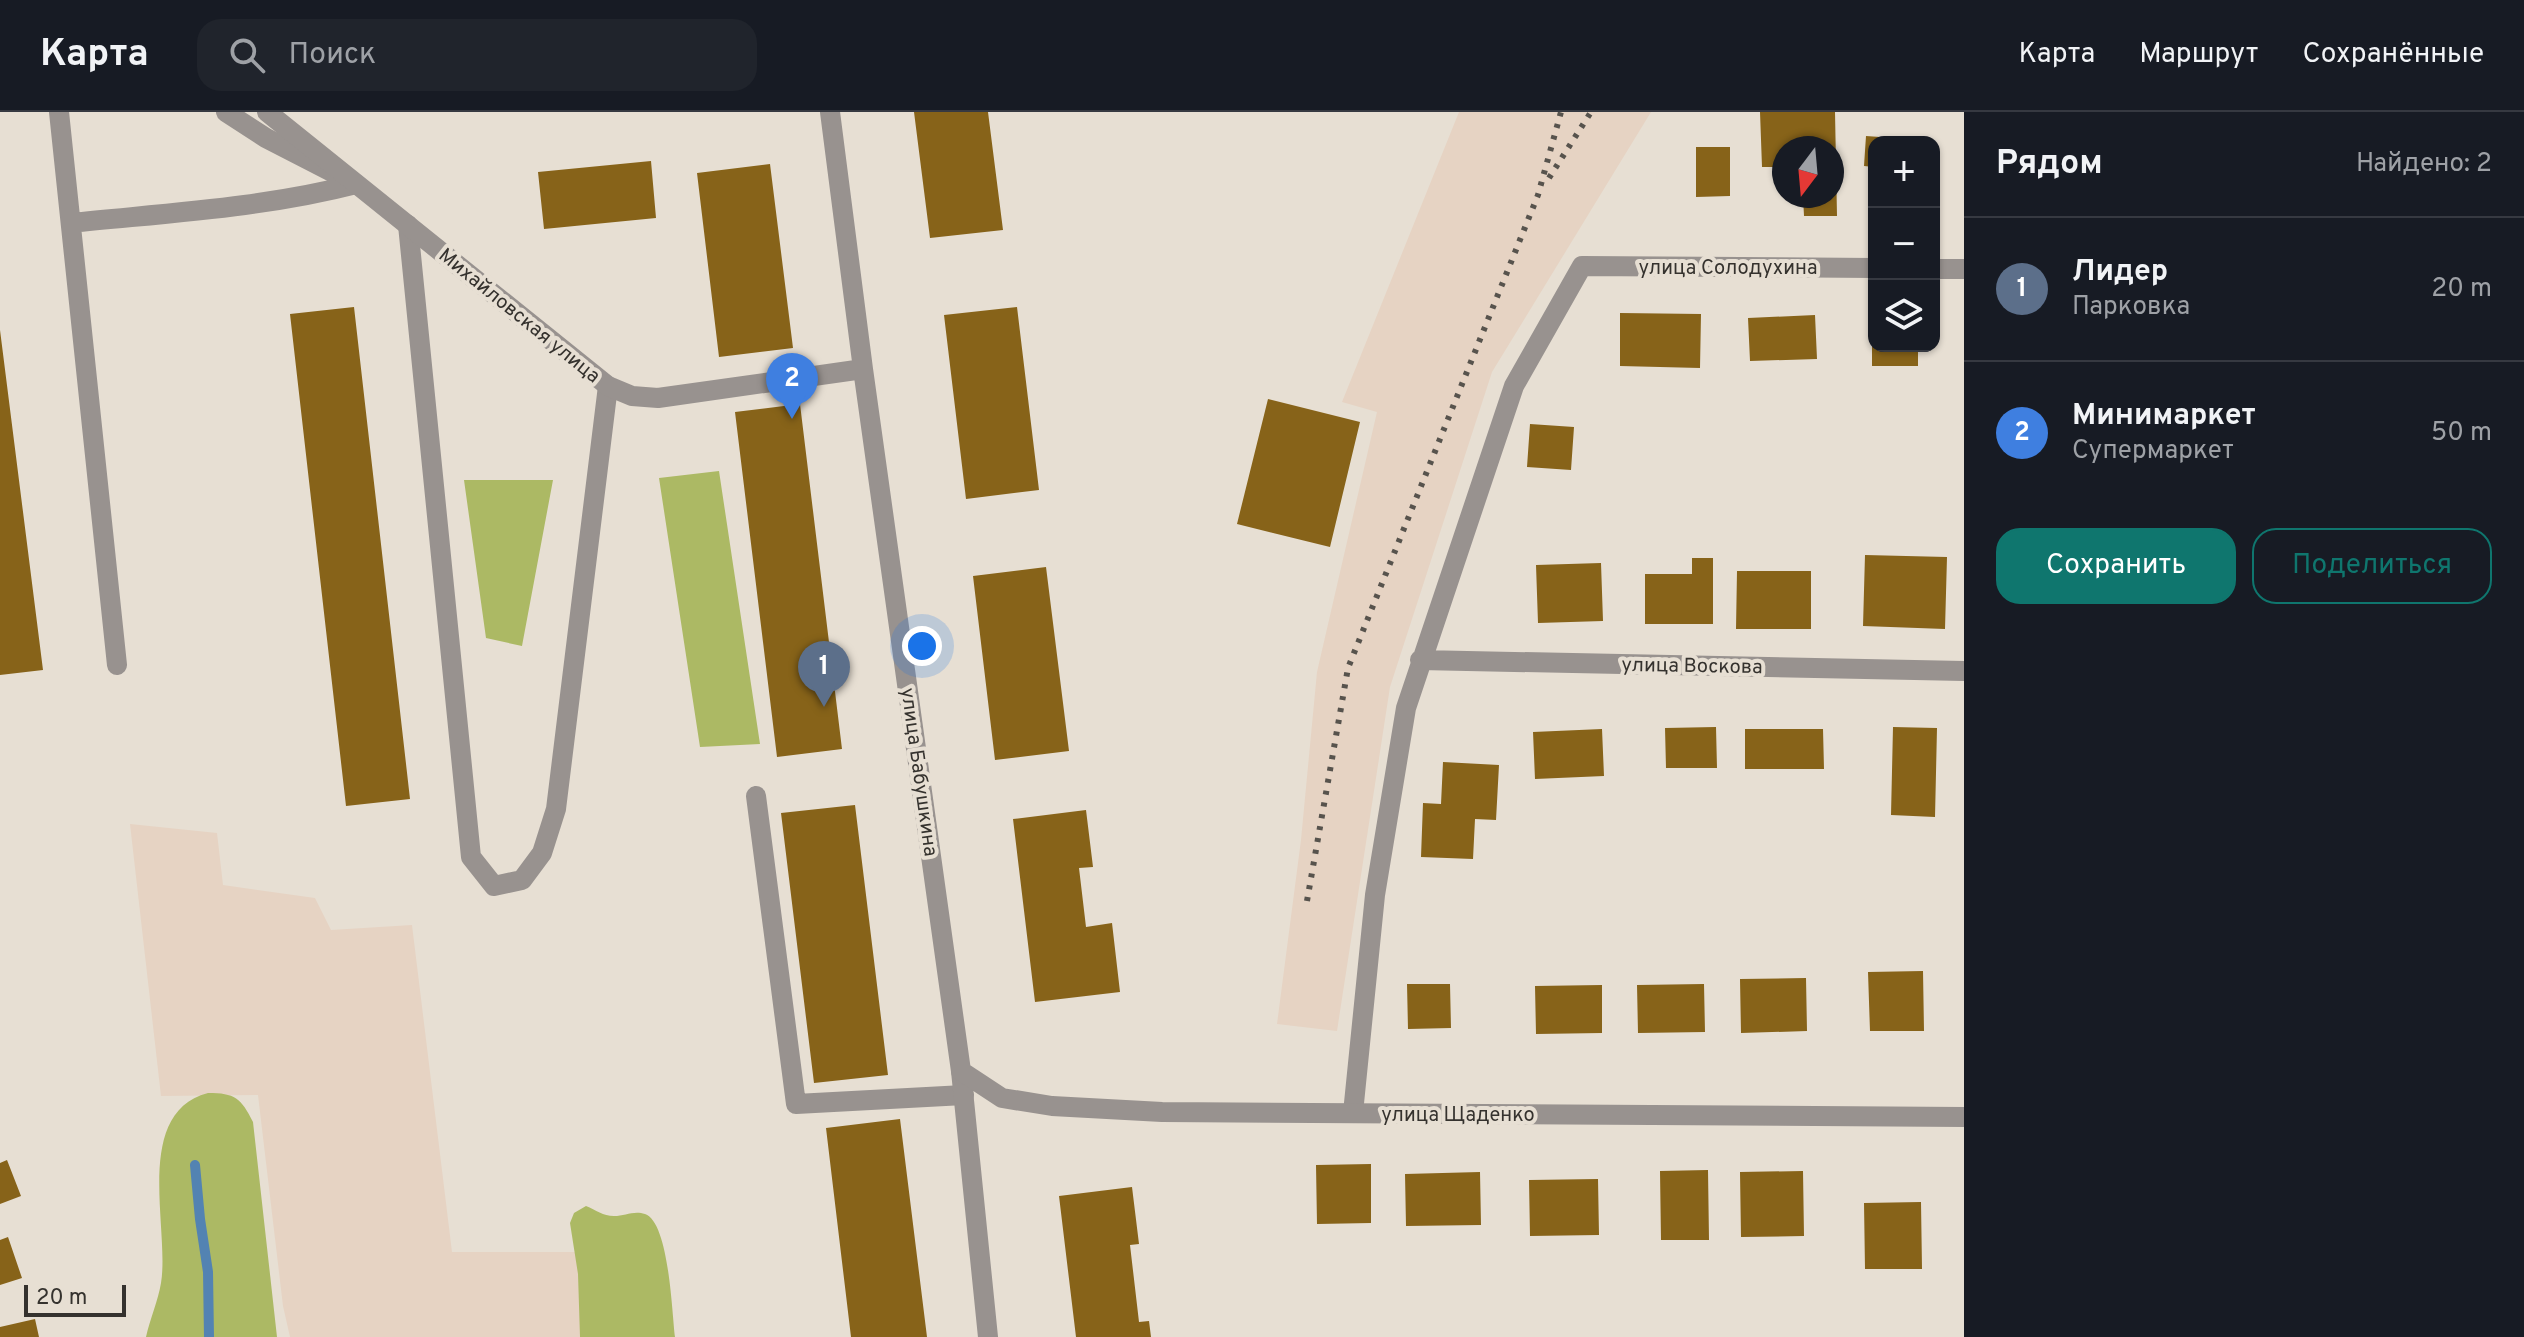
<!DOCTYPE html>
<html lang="ru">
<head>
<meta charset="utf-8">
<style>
  body { margin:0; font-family:Overpass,sans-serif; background:#20242c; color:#f1f3f6 }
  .controls { position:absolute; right:24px; top:24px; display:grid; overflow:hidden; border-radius:16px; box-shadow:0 2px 6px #0004 }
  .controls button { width:72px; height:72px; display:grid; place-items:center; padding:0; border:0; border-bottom:2px solid #363941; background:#171b24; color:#f1f3f6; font:40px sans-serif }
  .compass { position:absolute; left:1772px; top:24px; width:72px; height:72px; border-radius:50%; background:#171b24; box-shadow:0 2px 6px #0004; rotate:196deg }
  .scale { position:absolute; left:24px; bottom:20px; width:102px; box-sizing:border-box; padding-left:8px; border:4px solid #35322e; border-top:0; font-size:22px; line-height:28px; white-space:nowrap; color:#35322e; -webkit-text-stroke:6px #e7dfd3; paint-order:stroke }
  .you { position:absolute; left:922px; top:534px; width:28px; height:28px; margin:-20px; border:6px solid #fff; border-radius:50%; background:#1a73e8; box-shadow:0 0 0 12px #1a73e833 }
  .badge { display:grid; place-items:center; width:52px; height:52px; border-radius:50%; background:#0f766e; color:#fff; font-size:26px; font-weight:700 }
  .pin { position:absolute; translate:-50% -66px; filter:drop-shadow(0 2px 4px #0008) }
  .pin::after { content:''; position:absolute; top:42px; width:28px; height:24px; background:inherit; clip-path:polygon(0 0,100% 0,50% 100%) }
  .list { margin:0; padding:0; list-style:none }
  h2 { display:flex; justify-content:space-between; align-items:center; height:104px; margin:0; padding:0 32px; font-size:34px }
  h2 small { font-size:26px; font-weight:400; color:#9ea1a6 }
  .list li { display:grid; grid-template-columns:52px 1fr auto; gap:24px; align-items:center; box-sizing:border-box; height:144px; padding:0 32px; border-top:2px solid #363941 }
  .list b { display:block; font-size:30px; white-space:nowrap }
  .list p { margin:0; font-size:26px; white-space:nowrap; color:#9ea1a6 }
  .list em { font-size:26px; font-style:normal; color:#9ea1a6 }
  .actions { display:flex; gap:16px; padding:24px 32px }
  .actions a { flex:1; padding:18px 0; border:2px solid #0f766e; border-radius:24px; text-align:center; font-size:28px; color:#0f766e }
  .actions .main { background:#0f766e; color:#fff }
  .icon { flex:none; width:44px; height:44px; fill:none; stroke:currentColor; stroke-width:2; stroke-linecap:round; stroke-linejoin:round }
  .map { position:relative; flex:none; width:1964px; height:1225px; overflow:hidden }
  header { display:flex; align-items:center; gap:48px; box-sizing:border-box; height:112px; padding:0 40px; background:#171b24; border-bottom:2px solid #363941 }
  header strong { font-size:38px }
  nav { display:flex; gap:44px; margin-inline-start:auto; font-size:28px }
  .search { width:560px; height:72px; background:#20242c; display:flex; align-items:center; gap:20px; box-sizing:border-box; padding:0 28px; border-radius:24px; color:#9ea1a6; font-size:30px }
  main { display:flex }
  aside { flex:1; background:#171b24 }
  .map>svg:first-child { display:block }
</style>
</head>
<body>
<header>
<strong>Карта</strong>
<div class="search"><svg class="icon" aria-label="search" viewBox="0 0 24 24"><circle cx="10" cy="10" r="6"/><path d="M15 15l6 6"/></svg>Поиск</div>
<nav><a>Карта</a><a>Маршрут</a><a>Сохранённые</a></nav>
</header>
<main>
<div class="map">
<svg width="1964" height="1225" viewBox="0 0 1964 1225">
  <rect width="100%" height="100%" fill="#e7dfd3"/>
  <!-- industrial -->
  <path fill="#e6d3c3" d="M1459 0H1651L1492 260 1390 575 1337 919 1277 912 1301 728 1317 560 1377 300 1342 290Z
    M130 712 217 721 223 773 315 786 331 818 412 813 452 1140H588L592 1225H290L283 1194 258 983 161 984Z"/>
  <!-- green -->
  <path fill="#acb964" d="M719 359 760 632 700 635 659 366Z
    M464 368H553L522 534 486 526Z
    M208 981C235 981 241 986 253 1010L277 1225H146C150 1207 158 1189 161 1171 170 1117 132 1001 208 981Z
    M586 1094C596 1098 603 1104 614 1104 625 1104 634 1098 645 1102 669 1110 672 1201 675 1225H580L578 1162 570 1111 574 1101Z"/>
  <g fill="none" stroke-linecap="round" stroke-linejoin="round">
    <!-- stream -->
    <path stroke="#5383b2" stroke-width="10" d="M195 1053 200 1107 208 1160 209 1225"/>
  </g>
  <!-- building -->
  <path fill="#876319" d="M914 0H988L1003 118 930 126Z
    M1760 0H1835L1837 104H1804L1803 84H1832V36H1784V55H1762Z
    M1866 24 1922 28V30H1874V55L1864 54Z
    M1696 35H1730V84L1696 85Z
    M651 49 656 106 544 117 538 60Z
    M770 52 793 236 719 245 697 61Z
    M354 195 410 687 346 694 290 202Z
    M1017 195 1039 378 966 387 944 203Z
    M1620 201 1701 202 1700 256 1620 254Z
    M1815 203 1817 247 1750 249 1748 206Z
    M0 218 43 558 0 563Z
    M1872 234H1918V254H1872Z
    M1268 287 1360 310 1330 435 1237 412Z
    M800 292 842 637 777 645 735 300Z
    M1530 312 1574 315 1571 358 1527 355Z
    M1865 443 1947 445 1945 517 1863 514Z
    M1692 446H1713V512H1645V462H1692Z
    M1601 451 1603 509 1538 511 1536 453Z
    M1046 455 1069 639 995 648 973 464Z
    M1737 459H1811V517H1736Z
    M1716 615 1717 656H1666L1665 616Z
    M1893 615 1937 616 1935 705 1891 703Z
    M1602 617 1604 664 1535 667 1533 620Z
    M1745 617H1823L1824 657H1745Z
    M1443 650 1499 653 1496 708 1475 707 1473 747 1421 745 1423 691 1441 692Z
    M855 693 888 963 814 971 781 701Z
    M1086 698 1093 755 1079 756 1086 815 1112 811 1120 880 1035 890 1013 707Z
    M1923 859 1924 919H1870L1868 860Z
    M1806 866 1807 919 1741 921 1740 867Z
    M1407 872H1450L1451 916 1408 917Z
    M1704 872 1705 920 1638 921 1637 873Z
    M1602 873V921L1536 922 1535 874Z
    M900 1007 927 1225H851L826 1016Z
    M7 1048 21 1084 0 1092V1051Z
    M1371 1052V1111L1317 1112 1316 1053Z
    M1708 1058 1709 1128H1661L1660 1059Z
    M1803 1059 1804 1124 1741 1125 1740 1060Z
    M1480 1060 1481 1113 1406 1114 1405 1062Z
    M1598 1067 1599 1123 1530 1124 1529 1068Z
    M1132 1075 1139 1132 1130 1133 1139 1210 1149 1209 1151 1225H1076L1059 1084Z
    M1921 1090 1922 1157H1865L1864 1091Z
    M8 1125 22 1166 0 1173V1128Z
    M35 1207 39 1225H0V1215Z"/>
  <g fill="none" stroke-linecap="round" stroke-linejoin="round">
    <!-- service -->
    <path stroke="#98928f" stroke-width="20" d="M59 0 117 553
      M226 0 266 26 338 63
      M71 111C166 101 263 96 356 72
      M408 113 471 745 494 774 522 768 542 741 556 697 608 274
      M756 684 796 992 964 983"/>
    <!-- minor -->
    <path stroke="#98928f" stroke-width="20" d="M1934 157H1964
      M1420 548 1964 559
      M961 959 988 1225
      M1353 1001 1375 783 1406 596 1514 274 1582 154 1874 156"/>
    <!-- tertiary -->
    <path stroke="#98928f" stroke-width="20" d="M267 0 608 274 632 284 658 286 863 257
      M830 0 863 257 961 959 1002 986 1052 994 1162 1000 1964 1005"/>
    <!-- rail -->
    <path stroke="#57534d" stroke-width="6" stroke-dasharray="4 8" stroke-linecap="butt" d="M1549 66 1591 0
      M1307 789 1348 556 1538 83 1561 0"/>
  </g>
  <g text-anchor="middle" stroke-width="8" stroke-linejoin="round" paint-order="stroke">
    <!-- street labels -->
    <g font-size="20" fill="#35322e" stroke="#e7dfd3">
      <text x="1728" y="162">улица Солодухина</text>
      <text transform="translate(520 203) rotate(39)" y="7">Михайловская улица</text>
      <text transform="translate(1692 553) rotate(1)" y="7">улица Воскова</text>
      <text transform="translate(920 660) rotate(82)" y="7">улица Бабушкина</text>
      <text x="1458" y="1009">улица Щаденко</text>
    </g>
  </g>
</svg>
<div class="controls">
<button>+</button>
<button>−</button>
<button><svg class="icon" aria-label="layers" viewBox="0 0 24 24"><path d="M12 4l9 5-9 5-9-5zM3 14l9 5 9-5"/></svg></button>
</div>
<svg class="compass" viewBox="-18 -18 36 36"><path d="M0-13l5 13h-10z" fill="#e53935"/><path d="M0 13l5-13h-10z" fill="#9ea1a6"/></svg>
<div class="scale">20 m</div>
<div class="you"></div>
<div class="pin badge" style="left:824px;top:595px;background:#5c6f8a">1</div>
<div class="pin badge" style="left:792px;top:307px;background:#3f7fe0">2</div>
</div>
<aside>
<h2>Рядом<small>Найдено: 2</small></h2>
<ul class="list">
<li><span class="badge" style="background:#5c6f8a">1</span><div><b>Лидер</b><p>Парковка</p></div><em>20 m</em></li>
<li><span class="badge" style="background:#3f7fe0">2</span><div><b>Минимаркет</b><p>Супермаркет</p></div><em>50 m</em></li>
</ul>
<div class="actions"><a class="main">Сохранить</a><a>Поделиться</a></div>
</aside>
</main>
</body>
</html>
